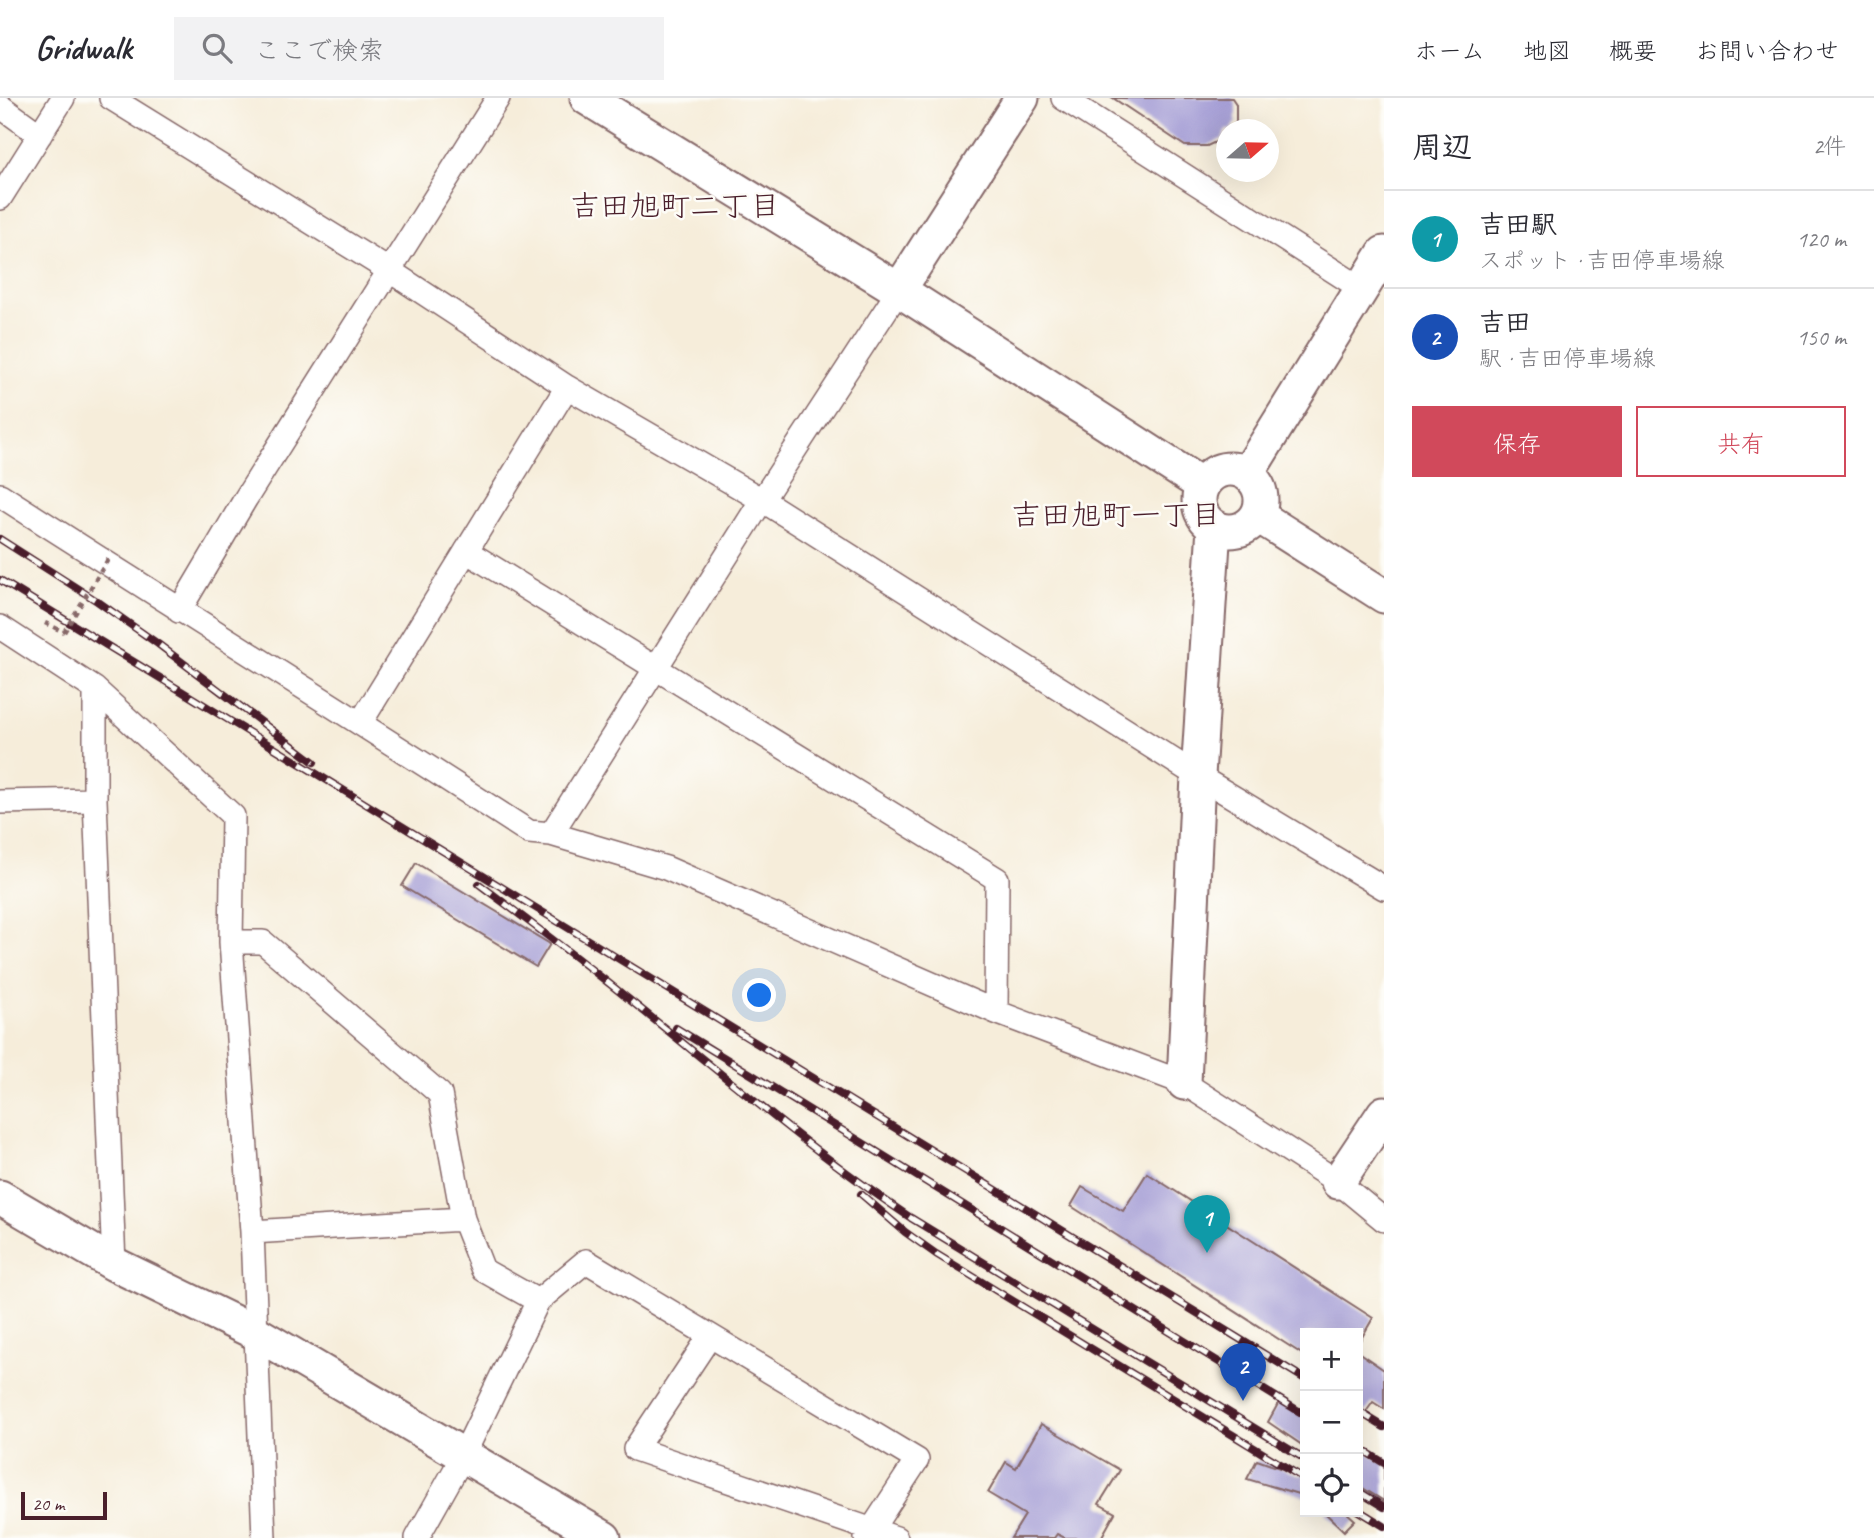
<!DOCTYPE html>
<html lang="ja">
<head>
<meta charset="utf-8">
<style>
  body { margin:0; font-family:Caveat,"Klee One",sans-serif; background:#f2f2f3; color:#2b2b33 }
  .controls { position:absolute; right:21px; bottom:21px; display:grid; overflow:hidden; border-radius:0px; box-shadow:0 7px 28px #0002 }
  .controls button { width:63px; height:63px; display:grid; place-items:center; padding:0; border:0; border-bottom:2px solid #e1e1e2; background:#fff; color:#2b2b33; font:35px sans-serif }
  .compass { position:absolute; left:1216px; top:21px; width:63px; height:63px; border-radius:50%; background:#fff; box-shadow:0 7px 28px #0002; rotate:70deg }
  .scale { position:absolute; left:21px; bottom:18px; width:86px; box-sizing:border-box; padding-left:7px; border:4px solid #4a1f2b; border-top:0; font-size:19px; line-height:24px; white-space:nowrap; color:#4a1f2b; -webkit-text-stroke:5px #fdfcf7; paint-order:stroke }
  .you { position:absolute; left:760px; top:898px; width:24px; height:24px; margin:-18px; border:5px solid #fff; border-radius:50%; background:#1a73e8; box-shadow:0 0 0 10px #1a73e833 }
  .badge { display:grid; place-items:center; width:46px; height:46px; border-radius:50%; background:#d1495b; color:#fff; font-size:23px; font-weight:700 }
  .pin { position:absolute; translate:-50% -58px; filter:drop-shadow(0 2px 4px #0008) }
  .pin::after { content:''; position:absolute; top:37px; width:24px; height:21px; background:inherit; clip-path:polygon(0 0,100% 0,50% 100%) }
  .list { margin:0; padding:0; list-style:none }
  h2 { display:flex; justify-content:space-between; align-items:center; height:91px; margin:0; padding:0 28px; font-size:30px }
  h2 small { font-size:23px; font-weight:400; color:#7c7c81 }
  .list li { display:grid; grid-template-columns:46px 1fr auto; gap:21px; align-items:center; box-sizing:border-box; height:98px; padding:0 28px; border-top:2px solid #e1e1e2 }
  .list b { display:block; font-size:26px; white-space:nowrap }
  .list p { margin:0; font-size:23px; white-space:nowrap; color:#7c7c81 }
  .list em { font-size:23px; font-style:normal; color:#7c7c81 }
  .actions { display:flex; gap:14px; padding:21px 28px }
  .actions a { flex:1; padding:16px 0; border:2px solid #d1495b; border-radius:0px; text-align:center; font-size:24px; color:#d1495b }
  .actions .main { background:#d1495b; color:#fff }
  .icon { flex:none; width:38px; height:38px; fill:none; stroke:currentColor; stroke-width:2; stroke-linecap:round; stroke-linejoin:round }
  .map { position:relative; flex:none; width:1384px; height:1440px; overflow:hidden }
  header { display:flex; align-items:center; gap:42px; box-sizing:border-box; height:98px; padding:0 35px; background:#fff; border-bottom:2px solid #e1e1e2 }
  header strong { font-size:33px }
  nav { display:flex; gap:38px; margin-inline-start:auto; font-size:24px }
  .search { width:490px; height:63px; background:#f2f2f3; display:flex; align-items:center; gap:18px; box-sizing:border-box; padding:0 24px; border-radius:0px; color:#7c7c81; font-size:26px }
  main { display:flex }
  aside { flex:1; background:#fff }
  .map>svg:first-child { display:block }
</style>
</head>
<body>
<header>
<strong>Gridwalk</strong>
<div class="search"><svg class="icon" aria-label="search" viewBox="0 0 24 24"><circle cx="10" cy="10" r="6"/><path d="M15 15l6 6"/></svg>ここで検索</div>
<nav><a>ホーム</a><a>地図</a><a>概要</a><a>お問い合わせ</a></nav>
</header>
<main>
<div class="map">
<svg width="1384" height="1440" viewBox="0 0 1384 1440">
  <rect width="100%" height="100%" fill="#fdfcf7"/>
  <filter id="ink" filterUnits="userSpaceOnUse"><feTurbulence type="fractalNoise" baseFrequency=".0143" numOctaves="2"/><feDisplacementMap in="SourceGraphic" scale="14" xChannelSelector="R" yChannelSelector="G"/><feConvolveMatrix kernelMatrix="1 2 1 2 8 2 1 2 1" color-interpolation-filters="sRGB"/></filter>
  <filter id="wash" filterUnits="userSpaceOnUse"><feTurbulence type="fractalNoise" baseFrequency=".00686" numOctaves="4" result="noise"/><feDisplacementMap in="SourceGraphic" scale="28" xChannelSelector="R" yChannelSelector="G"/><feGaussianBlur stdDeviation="1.57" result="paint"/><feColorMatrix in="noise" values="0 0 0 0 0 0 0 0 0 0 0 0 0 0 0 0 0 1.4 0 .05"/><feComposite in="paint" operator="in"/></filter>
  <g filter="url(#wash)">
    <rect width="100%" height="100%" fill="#f6edda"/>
    <g id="blocks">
      <!-- building -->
      <path fill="#a49dd5" d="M1113 0H1232L1236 6V24L1230 32H1226L1222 41 1207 48H1185Z
        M416 765 550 846 536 869 402 788Z
        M1147 1075 1373 1220 1358 1246V1235H1305V1258L1071 1108 1082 1089 1123 1113Z
        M1358 1254 1384 1272V1311L1373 1304 1358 1325Z
        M1279 1304 1305 1318V1349L1268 1324Z
        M1041 1326 1120 1372 1099 1406 1115 1415 1101 1440H1065L1057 1436 1054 1440H1011L1025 1417 988 1395 1006 1364 1016 1370Z
        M1358 1349 1384 1365V1403L1358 1387Z
        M1257 1362 1302 1378 1305 1373V1398L1247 1381Z
        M1324 1414H1346L1355 1422 1344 1433Z"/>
    </g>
  </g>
  <g filter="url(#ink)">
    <use href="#blocks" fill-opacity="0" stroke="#866768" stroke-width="2"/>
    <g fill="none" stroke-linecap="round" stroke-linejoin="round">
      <!-- street casing -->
      <g stroke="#866768" stroke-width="26">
        <path id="street" d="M111 0 390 173 567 289 762 402 1198 678 1384 790
          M1063 0 1362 191
          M0 8 40 37
          M0 100 63 0
          M0 397C176 510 354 620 529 734L551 736 666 770 996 914 1184 985 1338 1084 1384 1122
          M466 453 997 781 996 914
          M179 513 246 400 498 0
          M0 529 95 591 233 718 231 844 252 1134 264 1440
          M95 591V702L114 1166
          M361 624 567 289
          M0 704 95 702
          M551 736 762 402 899 192
          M231 844H263L440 996 463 1121 483 1172 538 1203 586 1163 917 1362 866 1440
          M252 1134 463 1121
          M710 1238 635 1351 896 1440
          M417 1440 463 1358 538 1203"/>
      </g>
      <!-- secondary casing -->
      <g stroke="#866768" stroke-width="37">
        <path id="secondary" d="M587 0 899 192 1202 387
          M899 192 1022 0
          M1199 402a31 31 0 1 1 62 0a31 31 0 1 1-62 0Z
          M1247 376 1384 155
          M1257 417 1384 498
          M1184 985 1198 678 1214 429
          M1338 1084 1384 1015
          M0 1099 114 1166 256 1235 604 1440"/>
      </g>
      <!-- path -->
      <path stroke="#866768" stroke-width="4.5" stroke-dasharray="5 5" stroke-linecap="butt" d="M45 525 64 534"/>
      <!-- street -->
      <use href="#street" stroke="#fff" stroke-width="23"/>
      <!-- secondary -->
      <use href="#secondary" stroke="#fff" stroke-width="33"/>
      <!-- rail casing -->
      <g stroke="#4a1f2b" stroke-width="8">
        <path id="rail" d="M0 441 97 503 158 546 314 664
          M0 482 1305 1281
          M479 786C528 823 578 860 626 899 720 974 811 1053 911 1120L1305 1361
          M676 930 1305 1317
          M861 1096 905 1134 936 1156 1305 1381
          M1358 1313 1384 1329
          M1358 1349 1384 1365
          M1358 1393 1384 1409
          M1358 1412 1384 1428"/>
      </g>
      <!-- rail -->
      <use href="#rail" stroke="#fdfcf7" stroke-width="5" stroke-dasharray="16" stroke-linecap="butt"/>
      <!-- path-bridge -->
      <path stroke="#866768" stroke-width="4.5" stroke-dasharray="5 5" stroke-linecap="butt" d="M64 534 110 458"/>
    </g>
  </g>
  <g text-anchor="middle" stroke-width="5" stroke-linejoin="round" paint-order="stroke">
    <!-- neighbourhood labels -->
    <g font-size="30" fill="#4a1f2b" stroke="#fdfcf7">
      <text x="675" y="118">吉田旭町二丁目</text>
      <text x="1116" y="427">吉田旭町一丁目</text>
    </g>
  </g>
</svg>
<div class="controls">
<button>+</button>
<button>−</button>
<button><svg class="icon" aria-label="locate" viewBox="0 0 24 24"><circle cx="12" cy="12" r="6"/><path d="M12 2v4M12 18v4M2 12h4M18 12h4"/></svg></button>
</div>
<svg class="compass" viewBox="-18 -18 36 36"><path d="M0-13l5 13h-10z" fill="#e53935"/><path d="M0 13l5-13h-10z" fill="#7c7c81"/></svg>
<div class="scale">20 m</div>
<div class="you"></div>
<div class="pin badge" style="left:1207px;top:1155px;background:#0f9aa8">1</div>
<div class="pin badge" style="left:1243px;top:1303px;background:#1a4fb4">2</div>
</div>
<aside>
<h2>周辺<small>2件</small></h2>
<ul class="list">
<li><span class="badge" style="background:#0f9aa8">1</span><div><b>吉田駅</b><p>スポット · 吉田停車場線</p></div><em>120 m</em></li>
<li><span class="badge" style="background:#1a4fb4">2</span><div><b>吉田</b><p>駅 · 吉田停車場線</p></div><em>150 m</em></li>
</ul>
<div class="actions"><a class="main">保存</a><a>共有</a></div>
</aside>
</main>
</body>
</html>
